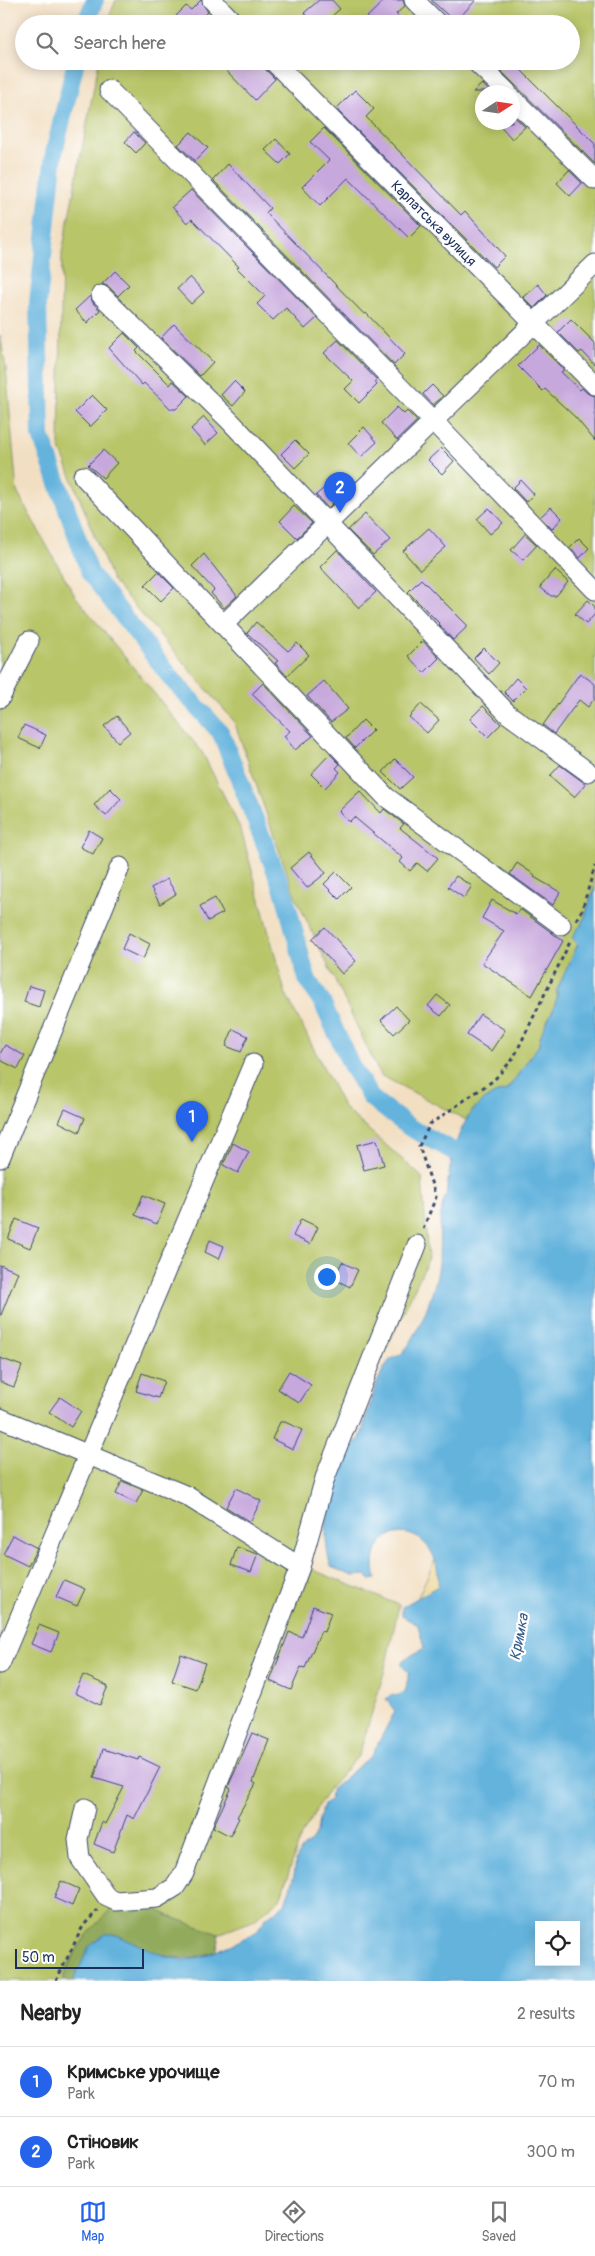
<!DOCTYPE html>
<html lang="en">
<head>
<meta charset="utf-8">
<style>
  body { margin:0; font-family:Pangolin,sans-serif; background:#f6f6f6; color:#222 }
  .controls { position:absolute; right:15px; bottom:15px; display:grid; overflow:hidden; border-radius:0px; box-shadow:0 2px 12px #0003 }
  .controls button { width:45px; height:45px; display:grid; place-items:center; padding:0; border:0; border-bottom:1px solid #e0e0e0; background:#fff; color:#222; font:25px sans-serif }
  .compass { position:absolute; left:475px; top:85px; width:45px; height:45px; border-radius:50%; background:#fff; box-shadow:0 2px 12px #0003; rotate:78deg }
  .scale { position:absolute; left:15px; bottom:12px; width:129px; box-sizing:border-box; padding-left:5px; border:2px solid #1b2f5e; border-top:0; font-size:14px; line-height:18px; white-space:nowrap; color:#1b2f5e; -webkit-text-stroke:4px #fff; paint-order:stroke }
  .you { position:absolute; left:326px; top:1276px; width:18px; height:18px; margin:-12px; border:4px solid #fff; border-radius:50%; background:#1a73e8; box-shadow:0 0 0 8px #1a73e833 }
  .badge { display:grid; place-items:center; width:32px; height:32px; border-radius:50%; background:#2563eb; color:#fff; font-size:16px; font-weight:700 }
  .pin { position:absolute; translate:-50% -41px; filter:drop-shadow(0 1px 2px #0008) }
  .pin::after { content:''; position:absolute; top:26px; width:18px; height:15px; background:inherit; clip-path:polygon(0 0,100% 0,50% 100%) }
  .list { margin:0; padding:0; list-style:none }
  h2 { display:flex; justify-content:space-between; align-items:center; height:65px; margin:0; padding:0 20px; font-size:21px }
  h2 small { font-size:16px; font-weight:400; color:#767676 }
  .list li { display:grid; grid-template-columns:32px 1fr auto; gap:15px; align-items:center; box-sizing:border-box; height:70px; padding:0 20px; border-top:1px solid #e0e0e0 }
  .list b { display:block; font-size:19px; white-space:nowrap }
  .list p { margin:0; font-size:16px; white-space:nowrap; color:#767676 }
  .list em { font-size:16px; font-style:normal; color:#767676 }
  .icon { flex:none; width:28px; height:28px; fill:none; stroke:currentColor; stroke-width:2; stroke-linecap:round; stroke-linejoin:round }
  .map { position:relative; flex:none; width:595px; height:1981px; overflow:hidden }
  .search { position:absolute; background:#fff; box-shadow:0 2px 12px #0003; left:15px; right:15px; top:15px; height:55px; display:flex; align-items:center; gap:12px; box-sizing:border-box; padding:0 18px; border-radius:28px; color:#767676; font-size:19px }
  .sheet { height:205px; background:#fff }
  nav { display:flex; justify-content:space-around; align-items:center; box-sizing:border-box; height:70px; border-top:1px solid #e0e0e0; background:#fff; font-size:14px; color:#767676 }
  nav a { display:grid; justify-items:center; gap:2px }
  nav .on { color:#2563eb }
  .map>svg:first-child { display:block }
</style>
</head>
<body>
<div class="map">
<svg width="595" height="1981" viewBox="0 0 595 1981">
  <rect width="100%" height="100%" fill="#fff"/>
  <filter id="ink" filterUnits="userSpaceOnUse"><feTurbulence type="fractalNoise" baseFrequency=".02" numOctaves="2"/><feDisplacementMap in="SourceGraphic" scale="10" xChannelSelector="R" yChannelSelector="G"/><feConvolveMatrix kernelMatrix="1 2 1 2 8 2 1 2 1" color-interpolation-filters="sRGB"/></filter>
  <filter id="wash" filterUnits="userSpaceOnUse"><feTurbulence type="fractalNoise" baseFrequency=".0096" numOctaves="4" result="noise"/><feDisplacementMap in="SourceGraphic" scale="20" xChannelSelector="R" yChannelSelector="G"/><feGaussianBlur stdDeviation="1.12" result="paint"/><feColorMatrix in="noise" values="0 0 0 0 0 0 0 0 0 0 0 0 0 0 0 0 0 1.4 0 .05"/><feComposite in="paint" operator="in"/></filter>
  <g filter="url(#wash)">
    <rect width="100%" height="100%" fill="#f2dfc2"/>
    <!-- green -->
    <path fill="#b8c567" stroke="#6a7a62" fill-rule="evenodd" d="M116 0H595V887L582 925 577 929 578 944 557 990C559 1010 540 1025 539 1045L507 1090C492 1093 473 1106 466 1120L380 1075 295 896 234 721 112 580 59 446 62 253 99 61H571V24H106ZM482 92H512V122H482Z
      M0 335 6 368 17 492 75 596 202 752 241 830 285 992 344 1108 422 1177 428 1260 325 1478 306 1567 399 1605 384 1673 359 1755 329 1789 301 1836 280 1899 253 1921 218 1934 169 1916 146 1904 69 1963 62 1981H0Z"/>
    <!-- forest -->
    <path fill="#92aa5c" stroke="#566c5d" d="M146 1904 169 1916 218 1934 219 1941 216 1951C172 1968 154 1951 113 1934L89 1947 73 1981H62C75 1947 87 1933 113 1907Z"/>
    <!-- sand -->
    <path fill="#eeda9e" stroke="#84847e" d="M435 1560 456 1569 439 1608 417 1599Z"/>
    <!-- water -->
    <path fill="#63b3dd" stroke="#3f719e" fill-rule="evenodd" d="M595 887V1981H73L89 1947 105 1934H113L168 1957 184 1960 204 1956 233 1944 256 1932 266 1918 285 1904 294 1875 296 1860 302 1849 311 1841 317 1832 319 1818 324 1805 330 1799 333 1788 372 1755 395 1711 386 1699 392 1694 396 1696 405 1692 409 1673 402 1666V1661L424 1648 418 1625 402 1616V1607L438 1586C443 1517 361 1517 376 1579L370 1580 366 1575 353 1576 331 1567C320 1531 329 1500 342 1466 346 1456 353 1453 354 1443L360 1439C367 1417 375 1377 390 1360 394 1357 400 1356 403 1352 418 1338 437 1285 439 1264 440 1248 438 1208 446 1196 451 1155 459 1101 507 1090L539 1045C540 1025 559 1010 557 990L578 944 572 938 577 929 582 925ZM539 1925H576V1962H539Z"/>
    <g fill="none" stroke-linecap="round" stroke-linejoin="round">
      <!-- canal -->
      <path stroke="#63b3dd" stroke-width="18" d="M85 24 95 0
        M76 61 54 153 38 303 41 436 90 573 172 679 221 733 284 893 307 979 322 1002 352 1067 371 1098 409 1127 453 1151"/>
    </g>
    <g id="blocks">
      <!-- building -->
      <path fill="#c7a8dd" d="M201 0 208 12 201 19 206 24H179L181 21 176 16 186 6 191 10Z
        M319 0H332L340 9 323 24H313L304 13Z
        M385 0H403L405 6 396 14 405 24H373L367 17Z
        M431 0H476L455 22Z
        M217 61H257L275 79 255 100Z
        M505 61H530L521 70 595 144V164L498 68Z
        M482 84 491 92H473Z
        M355 90 374 109 366 117 461 215 465 211 505 256 494 267 339 112 337 108Z
        M512 114 525 127 512 139 497 122H512Z
        M324 128 421 226 409 238 348 178 320 206 302 187 329 160 310 142Z
        M134 132 145 143 136 153 125 142Z
        M191 132 208 148 195 161 178 145Z
        M276 139 290 154 280 164 265 150Z
        M228 164 270 208 266 213 364 314 366 313 405 354 394 365 213 180Z
        M569 170 582 183 570 196 557 183Z
        M191 190 317 318 305 329 286 308 273 320 257 304 265 296 237 268 239 267 192 219 187 223 172 207Z
        M115 271 129 285 118 296 109 287 102 284Z
        M190 277 204 292 191 304 177 289Z
        M538 284 547 295 534 308 523 297Z
        M90 296 93 303 100 310 87 323 75 310Z
        M571 319 595 343V365L582 351 579 353 558 332Z
        M174 324 213 362 200 376 161 338Z
        M124 333 139 348 136 351 170 385 173 381 189 396 176 409H171L144 383 142 385 109 348Z
        M338 340 377 380 375 382 377 385 359 403 345 389 353 381 324 353Z
        M539 345 564 370 561 372 580 390 582 388 587 393 595 396V441L576 418 545 389 543 391 518 366Z
        M234 381 245 392 233 406 221 395Z
        M432 385 443 396 433 405 423 394Z
        M92 395 107 410 90 427 75 412Z
        M397 407 404 414 407 411 417 421 397 440 381 423Z
        M204 417 218 433 205 445 191 429Z
        M364 427 377 442 361 457 348 443Z
        M295 440 309 454 295 468 281 454Z
        M441 448 454 461 442 474 428 460Z
        M103 450 117 463 103 478 88 465Z
        M521 480 534 494 526 502 513 488Z
        M330 483 341 495 328 508 316 495Z
        M294 506 312 523 297 538 280 521Z
        M551 507 562 518 552 529 540 517Z
        M489 508 503 523 490 534 477 519Z
        M365 514 390 540 373 555 348 530Z
        M429 528 446 547 420 570 403 551Z
        M525 534 537 545 523 560 511 550Z
        M579 538 589 548 580 558 570 547Z
        M337 550 376 592 359 608 320 567Z
        M204 554 237 596 224 608 211 593 214 590 192 566Z
        M555 570 568 582 556 596H551L540 587Z
        M158 572 174 588 161 601 145 585Z
        M421 579 468 626 453 640 439 625 440 624 408 592Z
        M588 600 595 607V614L586 624 575 614Z
        M256 622 288 651 297 643 309 655 287 676 275 663 278 661 247 633Z
        M423 641 439 658 424 673 408 656Z
        M484 648 499 663 489 674 474 658Z
        M580 673 595 684V698L588 707 579 700 554 734 543 725Z
        M516 678 526 688 513 701 504 692Z
        M324 681 348 709 331 722 307 696Z
        M263 683 313 736 295 750 284 736 290 731 252 694Z
        M421 704 439 720 427 733 409 717Z
        M483 706 501 724 488 737 470 719Z
        M117 716 130 732 118 742 104 726Z
        M363 720 373 730 355 748 346 738Z
        M24 725 46 735 40 748 18 738Z
        M330 754 340 764 336 768 340 772 325 788 311 774Z
        M395 759 413 777 400 789 383 772Z
        M560 765 586 784 574 797 550 776Z
        M110 788 121 799 106 816 94 805Z
        M360 791 381 813 384 809 404 824 400 828 438 858 427 871 417 863 410 871 400 862 403 858 354 817 349 822 339 811Z
        M89 830 102 838 93 854 80 847Z
        M309 852 326 873 307 888 290 868Z
        M517 863 535 875 534 877 560 892 553 905 510 874Z
        M336 872 351 887 339 899 324 884Z
        M456 876 472 886 464 898 448 887Z
        M167 879 176 894 160 904 151 888Z
        M215 898 223 913 208 921 200 906Z
        M492 900 516 914 520 909 563 941 532 996 482 963 504 931 482 918Z
        M325 927 356 961 342 974 312 939Z
        M129 933 150 944 143 959 122 949Z
        M29 986 44 990 39 1007 24 1002Z
        M437 995 450 1005 441 1016 428 1006Z
        M396 1006 409 1020 394 1034 381 1020Z
        M480 1014 505 1030 491 1051 467 1035Z
        M233 1029 248 1036 241 1052 226 1046Z
        M5 1045 25 1056 18 1069 0 1060V1054Z
        M65 1109 85 1118 79 1132 59 1122Z
        M377 1140 384 1165 364 1170 357 1145Z
        M233 1143 249 1152 238 1173 223 1165Z
        M143 1195 165 1204 157 1224 135 1215Z
        M16 1219 38 1228 30 1248 8 1239Z
        M301 1219 318 1227 310 1244 293 1236Z
        M210 1240 224 1246 219 1259 205 1252Z
        M342 1262 358 1270 350 1287 334 1279Z
        M0 1265 18 1272 1 1315H0Z
        M0 1358 22 1366 14 1387 0 1382Z
        M289 1371 311 1385 299 1403 278 1389Z
        M142 1373 164 1381 158 1398 136 1391Z
        M60 1397 81 1411 71 1427 49 1412Z
        M280 1422H285L302 1430 293 1449 272 1439Z
        M122 1481 143 1490 136 1503 116 1494Z
        M236 1488 261 1501 250 1522 226 1507Z
        M13 1535 37 1548 28 1566 3 1554Z
        M237 1547 258 1554 251 1572 231 1565Z
        M64 1580 85 1589 77 1606 56 1597Z
        M313 1606 331 1613 324 1632 321 1631 305 1668 301 1667 291 1690 270 1681 289 1632 302 1637Z
        M39 1625 59 1633 51 1652 31 1644Z
        M181 1654 205 1663 196 1689 172 1681Z
        M83 1675 108 1686 100 1705 75 1693Z
        M252 1733 269 1740 253 1782 256 1784 237 1817 239 1818 230 1836 213 1827 231 1789 228 1787Z
        M103 1749 138 1760 139 1757 160 1767 134 1819 127 1815 113 1852 94 1844 102 1822 105 1824 124 1787 94 1778Z
        M61 1881 79 1889 72 1906 54 1898Z"/>
    </g>
  </g>
  <g filter="url(#ink)">
    <use href="#blocks" fill-opacity="0" stroke="#3b496d" stroke-width="1"/>
    <g fill="none" stroke-linecap="round" stroke-linejoin="round">
      <!-- minor casing -->
      <g stroke="#3b496d" stroke-width="21">
        <path id="minor" d="M212 0 235 24
          M414 0 438 24
          M273 61 595 385
          M475 61 507 92
          M109 90 433 421 595 590
          M512 98 595 180
          M101 295 229 420 508 714 588 772
          M83 476 386 797 561 925
          M224 624 595 264
          M0 698 29 641
          M0 1158 120 867
          M0 1418 187 1496 300 1567 184 1873 175 1887 157 1898 116 1901 107 1897 80 1858 78 1839 85 1808
          M300 1567 325 1478 417 1245
          M0 1664 253 1064"/>
      </g>
      <!-- path -->
      <path stroke="#3b496d" stroke-width="3" stroke-dasharray="4 4" stroke-linecap="butt" d="M576 920 582 910 595 866
        M423 1229 436 1197 419 1146 430 1124 494 1080 513 1059 571 940
        M56 1981 83 1926 98 1910"/>
      <!-- minor -->
      <use href="#minor" stroke="#fff" stroke-width="19"/>
    </g>
  </g>
  <g text-anchor="middle" stroke-width="4.5" stroke-linejoin="round" paint-order="stroke">
    <!-- street labels -->
    <g font-size="14" fill="#1b2f5e" stroke="#fff">
      <text transform="translate(434 223) rotate(45)" y="5">Карпатська вулиця</text>
    </g>
    <!-- water labels -->
    <g font-size="15" font-style="italic" fill="#345d8a" stroke="#fff">
      <text transform="translate(519 1637) rotate(-79)" y="5">Кримка</text>
    </g>
  </g>
</svg>
<div class="controls">
<button><svg class="icon" aria-label="locate" viewBox="0 0 24 24"><circle cx="12" cy="12" r="6"/><path d="M12 2v4M12 18v4M2 12h4M18 12h4"/></svg></button>
</div>
<svg class="compass" viewBox="-18 -18 36 36"><path d="M0-13l5 13h-10z" fill="#e53935"/><path d="M0 13l5-13h-10z" fill="#767676"/></svg>
<div class="scale">50 m</div>
<div class="you"></div>
<div class="pin badge" style="left:192px;top:1142px">1</div>
<div class="pin badge" style="left:340px;top:513px">2</div>
<div class="search"><svg class="icon" aria-label="search" viewBox="0 0 24 24"><circle cx="10" cy="10" r="6"/><path d="M15 15l6 6"/></svg>Search here</div>
</div>
<section class="sheet">
<h2>Nearby<small>2 results</small></h2>
<ul class="list">
<li><span class="badge">1</span><div><b>Кримське урочище</b><p>Park</p></div><em>70 m</em></li>
<li><span class="badge">2</span><div><b>Стіновик</b><p>Park</p></div><em>300 m</em></li>
</ul>
</section>
<nav>
<a class="on"><svg class="icon" aria-label="map" viewBox="0 0 24 24"><path d="M3 6l6-2 6 2 6-2v14l-6 2-6-2-6 2zM9 4v14M15 6v14"/></svg>Map</a>
<a><svg class="icon" aria-label="directions" viewBox="0 0 24 24"><path d="M12 3l9 9-9 9-9-9zM9 14v-3h6M13 9l2 2-2 2"/></svg>Directions</a>
<a><svg class="icon" aria-label="saved" viewBox="0 0 24 24"><path d="M7 4h10v16l-5-4-5 4z"/></svg>Saved</a>
</nav>
</body>
</html>
